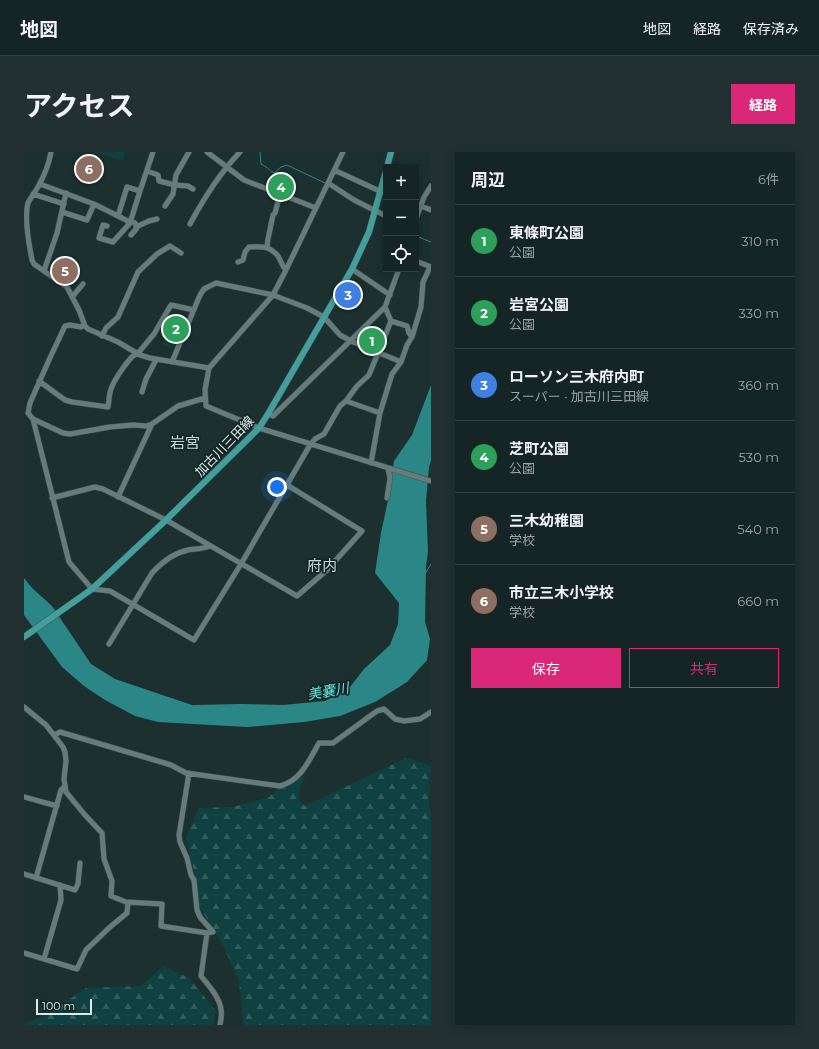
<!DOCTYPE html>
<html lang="ja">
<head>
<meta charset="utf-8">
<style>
  body { margin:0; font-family:Montserrat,"Noto Sans JP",sans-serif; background:#223031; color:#f1f3f6 }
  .controls { position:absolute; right:12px; top:12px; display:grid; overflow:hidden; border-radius:0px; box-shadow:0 2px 10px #0003 }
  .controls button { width:36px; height:36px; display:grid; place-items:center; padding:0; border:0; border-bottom:1px solid #344141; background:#152424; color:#f1f3f6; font:20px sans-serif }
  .scale { position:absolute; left:12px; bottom:10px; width:56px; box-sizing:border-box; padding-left:4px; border:2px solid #deeaea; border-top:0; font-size:11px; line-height:14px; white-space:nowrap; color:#deeaea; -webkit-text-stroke:3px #122626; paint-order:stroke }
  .you { position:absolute; left:253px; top:335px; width:14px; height:14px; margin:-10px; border:3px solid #fff; border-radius:50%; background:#1a73e8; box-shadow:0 0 0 6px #1a73e833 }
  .badge { display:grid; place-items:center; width:26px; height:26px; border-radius:50%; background:#db2777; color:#fff; font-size:13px; font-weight:700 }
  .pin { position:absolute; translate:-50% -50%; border:2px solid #fff; box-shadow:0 1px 4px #0006 }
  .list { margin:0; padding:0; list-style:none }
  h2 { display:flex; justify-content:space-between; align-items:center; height:52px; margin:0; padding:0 16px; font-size:17px }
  h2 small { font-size:13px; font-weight:400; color:#9da4a6 }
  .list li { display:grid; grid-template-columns:26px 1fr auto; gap:12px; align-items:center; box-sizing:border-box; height:72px; padding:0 16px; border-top:1px solid #344141 }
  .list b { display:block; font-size:15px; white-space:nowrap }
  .list p { margin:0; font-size:13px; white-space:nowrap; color:#9da4a6 }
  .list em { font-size:13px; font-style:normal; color:#9da4a6 }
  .actions { display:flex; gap:8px; padding:12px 16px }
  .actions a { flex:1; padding:9px 0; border:1px solid #db2777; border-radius:0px; text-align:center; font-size:14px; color:#db2777 }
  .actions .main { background:#db2777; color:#fff }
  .icon { flex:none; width:22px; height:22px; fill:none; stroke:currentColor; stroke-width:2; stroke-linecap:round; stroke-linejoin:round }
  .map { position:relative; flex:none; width:407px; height:873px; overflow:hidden; border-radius:0px }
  header { display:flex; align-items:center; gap:24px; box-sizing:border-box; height:56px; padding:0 20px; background:#152424; border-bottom:1px solid #344141 }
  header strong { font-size:19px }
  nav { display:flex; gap:22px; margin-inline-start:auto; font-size:14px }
  .intro { display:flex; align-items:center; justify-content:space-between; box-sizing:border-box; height:96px; padding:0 24px }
  h1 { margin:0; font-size:28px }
  .button { padding:10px 18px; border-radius:0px; background:#db2777; color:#fff; font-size:14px; font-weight:700 }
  main { display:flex; gap:24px; padding:0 24px }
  aside { flex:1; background:#152424; border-radius:0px; box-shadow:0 2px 10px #0003 }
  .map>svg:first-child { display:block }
</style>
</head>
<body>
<header>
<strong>地図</strong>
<nav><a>地図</a><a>経路</a><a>保存済み</a></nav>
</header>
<div class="intro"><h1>アクセス</h1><a class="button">経路</a></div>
<main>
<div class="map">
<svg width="407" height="873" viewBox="0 0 407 873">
  <defs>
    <pattern id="forest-firs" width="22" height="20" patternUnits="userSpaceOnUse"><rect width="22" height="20" fill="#104141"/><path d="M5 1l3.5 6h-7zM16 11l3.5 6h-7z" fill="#325d5d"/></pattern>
    <pattern id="park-crowns" width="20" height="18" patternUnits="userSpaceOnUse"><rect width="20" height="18" fill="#104141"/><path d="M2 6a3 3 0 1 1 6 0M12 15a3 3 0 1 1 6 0" fill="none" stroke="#325d5d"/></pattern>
  </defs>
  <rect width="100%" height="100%" fill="#1c3030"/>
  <!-- forest -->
  <path fill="url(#forest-firs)" d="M382 606 407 614 405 656 407 658V873H220L219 867 215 829 200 795 175 754 172 728 162 685 175 656 209 655 245 645 254 637 265 633 282 622 275 639V649L281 654Z
    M139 814 165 826 192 859 189 873H0V872L24 862 62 836 117 834Z"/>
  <!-- park -->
  <path fill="url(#park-crowns)" d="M255 26H257L260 32 259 41 253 38Z
    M150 165 162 171 151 195 148 194 147 196 139 192 141 183Z
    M340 178 356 190 352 198 341 193 343 188 336 182Z"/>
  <!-- pitch -->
  <path fill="#104141" d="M71 0H101L99 9Z"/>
  <!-- water -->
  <path fill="#2a8786" d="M407 233V309L405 315 402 349 404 400 402 414 401 470 406 487 403 508 383 530 351 550 316 564 280 570 223 575 134 570 111 564 81 548 60 534 38 515 0 463V426L8 436 28 454 67 512 91 527 168 553 217 552 259 553 301 549 326 535 340 517 366 493 374 472 375 451 351 421 357 381 364 348 370 309 388 283Z"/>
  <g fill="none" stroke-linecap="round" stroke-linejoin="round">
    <!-- stream -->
    <path stroke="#2a8786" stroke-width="1" d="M236 0 237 12C242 14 245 18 250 21L257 15 263 13 301 31
      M392 84 407 90
      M401 422 407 412"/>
    <!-- minor casing -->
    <g stroke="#3d4f4f" stroke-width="6">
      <path id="minor" d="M27 0C25 12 21 22 15 33 12 39 7 45 4 51 0 65 5 93 8 108L10 112 43 135 55 158 61 174 64 177 94 190 116 203 126 206 185 216
        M183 0 220 28 292 56
        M319 0 262 118 249 143 185 216 181 238 182 254 235 276 407 329
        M310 18 362 42
        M123 19 134 23 135 29 151 33 164 34 169 37
        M304 31 330 48 362 64
        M16 32 70 52 102 68 106 71
        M116 39 129 0
        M9 42 40 52
        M141 54 149 42 152 23 165 0
        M397 54 407 58
        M38 60 63 68 70 52
        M392 67 400 45 407 34
        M107 69 111 71 113 76 107 83
        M166 72C180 46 195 22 216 0
        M83 74 79 73 75 86 89 90 106 71 116 39 103 35 94 64
        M112 75 125 69 133 67
        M243 95 244 87 249 63 251 61 256 42
        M392 109 407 115
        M214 110 219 108 221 100 225 95C237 94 246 94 254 104 257 109 258 114 262 118
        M328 117 366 143
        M20 119 33 81 42 41
        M48 145 59 132
        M367 169 383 174 385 181 388 185
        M60 173 57 175 46 173 41 174 25 208 6 251 4 261 9 267 45 410 68 437 86 439 170 488 217 412 286 293 291 287 300 282 316 254 322 249 333 234 345 223 367 169 361 155
        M78 184 82 176 94 165 114 120 133 102 146 94 157 101
        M148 210 176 143 180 137 192 131 249 143 283 156 300 165 316 183 327 189 377 210
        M15 229 41 248 48 250 84 255C85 250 85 242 87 237 90 228 107 202 115 200L130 182 147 153 170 158
        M118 240 122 227 132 208
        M322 249 356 261
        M244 262 249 264 361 155 375 117
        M9 267 39 281 46 282 86 275 109 273 122 274 128 272 154 254 181 246
        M347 311 356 261 368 222 377 210 383 193 388 185 397 155 399 130 406 115
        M94 345 128 272
        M28 346 71 335 79 337 142 368 273 444 303 418 338 379 263 333
        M363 346 366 326 364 316
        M85 492 128 421C138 410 149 401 164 398 171 397 179 397 186 394
        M0 555 22 573 39 595 41 600 42 609 40 627 42 640 61 663 78 681 80 707 88 729 87 744 102 750 138 752 137 774 183 781 189 780 176 765 173 758 170 728 167 723 163 706 156 690 155 683 165 621
        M30 583 36 580 147 613 162 621 256 634C277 629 285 608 295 591H309L353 559 360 557 371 567 380 569 396 567 407 560
        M0 645 33 654
        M0 722 51 738 54 732 56 711
        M12 726 37 638 41 634
        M183 781 177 824C184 833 195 844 197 857 198 862 197 868 196 873
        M0 801 53 817 62 798 86 775 103 761 104 751 102 750
        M20 807 37 748 36 733"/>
    </g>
    <!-- major casing -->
    <g stroke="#3d4f4f" stroke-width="7">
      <path id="major" d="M363 15 367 0
        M0 485 68 437 142 368 235 276 244 262 328 117 345 80 362 19"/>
    </g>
    <!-- minor -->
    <use href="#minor" stroke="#657c7b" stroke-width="5"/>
    <!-- major -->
    <use href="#major" stroke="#439e9c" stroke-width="6"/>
  </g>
  <g text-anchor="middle" stroke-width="3.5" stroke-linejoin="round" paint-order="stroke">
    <!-- street labels -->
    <g font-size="13" fill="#deeaea" stroke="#122626">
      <text transform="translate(200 294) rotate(-46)" y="5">加古川三田線</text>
    </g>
    <!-- water labels -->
    <g font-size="14" font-style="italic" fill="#61e4e2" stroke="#122626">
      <text transform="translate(304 539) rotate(-10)" y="5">美嚢川</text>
    </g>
    <!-- quarter labels -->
    <g font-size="15" fill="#c4dddc" stroke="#122626">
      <text x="161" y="296">岩宮</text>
      <text x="298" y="419">府内</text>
    </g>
  </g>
</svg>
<div class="controls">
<button>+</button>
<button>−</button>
<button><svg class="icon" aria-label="locate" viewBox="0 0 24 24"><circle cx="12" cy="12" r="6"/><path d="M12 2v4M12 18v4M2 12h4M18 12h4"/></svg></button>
</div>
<div class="scale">100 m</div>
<div class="you"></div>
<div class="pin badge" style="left:348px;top:189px;background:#2e9e5b">1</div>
<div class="pin badge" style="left:152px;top:177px;background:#2e9e5b">2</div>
<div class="pin badge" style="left:324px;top:143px;background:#3f7fe0">3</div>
<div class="pin badge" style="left:257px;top:35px;background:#2e9e5b">4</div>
<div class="pin badge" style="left:41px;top:119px;background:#8d6e63">5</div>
<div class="pin badge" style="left:65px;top:17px;background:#8d6e63">6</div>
</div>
<aside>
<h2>周辺<small>6件</small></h2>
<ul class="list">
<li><span class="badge" style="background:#2e9e5b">1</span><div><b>東條町公園</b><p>公園</p></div><em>310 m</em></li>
<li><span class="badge" style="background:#2e9e5b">2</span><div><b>岩宮公園</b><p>公園</p></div><em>330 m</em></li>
<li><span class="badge" style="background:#3f7fe0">3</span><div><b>ローソン三木府内町</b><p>スーパー · 加古川三田線</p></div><em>360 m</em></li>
<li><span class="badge" style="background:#2e9e5b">4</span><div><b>芝町公園</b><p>公園</p></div><em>530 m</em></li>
<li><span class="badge" style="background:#8d6e63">5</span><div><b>三木幼稚園</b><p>学校</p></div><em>540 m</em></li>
<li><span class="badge" style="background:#8d6e63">6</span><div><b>市立三木小学校</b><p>学校</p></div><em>660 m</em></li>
</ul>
<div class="actions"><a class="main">保存</a><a>共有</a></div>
</aside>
</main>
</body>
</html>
